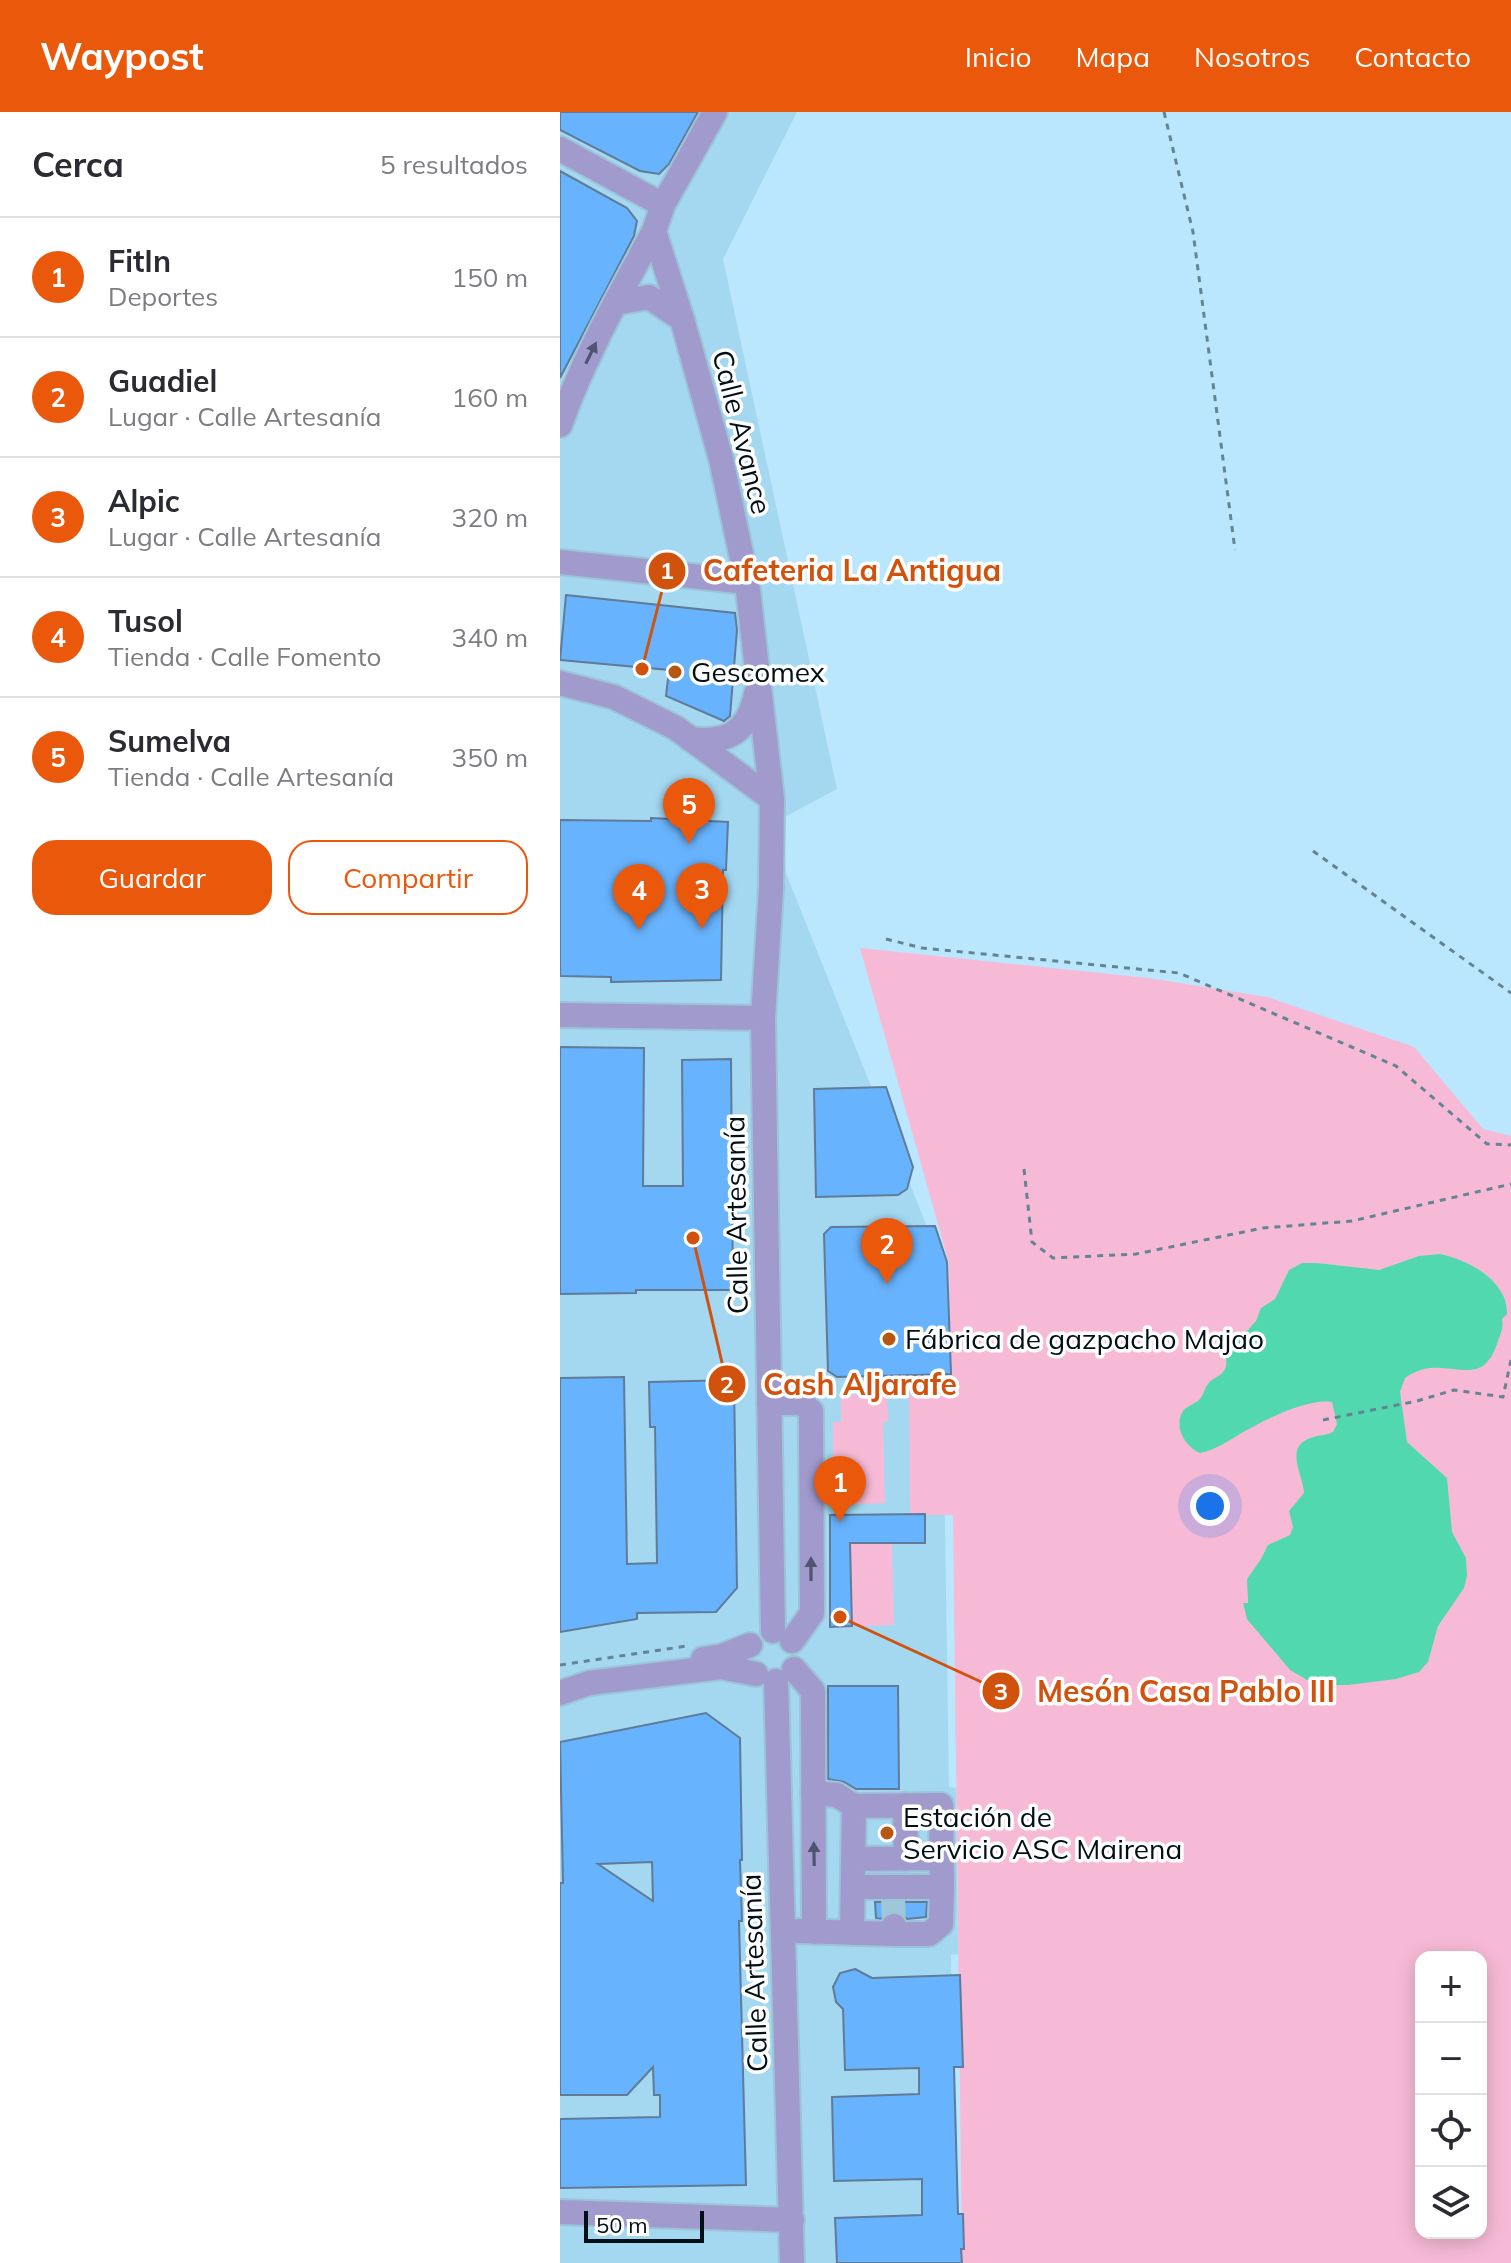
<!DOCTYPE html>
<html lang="es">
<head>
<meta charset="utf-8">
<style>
  body { margin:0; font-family:Mulish,sans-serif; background:#f7f7f7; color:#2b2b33 }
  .controls { position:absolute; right:24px; bottom:24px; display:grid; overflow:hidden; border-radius:16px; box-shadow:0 4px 20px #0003 }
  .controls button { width:72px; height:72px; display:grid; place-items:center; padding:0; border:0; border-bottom:2px solid #e1e1e2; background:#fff; color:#2b2b33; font:40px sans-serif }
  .scale { position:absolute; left:24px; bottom:20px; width:120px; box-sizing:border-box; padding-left:8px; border:4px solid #010f16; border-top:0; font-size:22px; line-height:28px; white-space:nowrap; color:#010f16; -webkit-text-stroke:6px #fff; paint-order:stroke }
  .you { position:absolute; left:650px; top:1394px; width:28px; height:28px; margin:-20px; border:6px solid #fff; border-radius:50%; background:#1a73e8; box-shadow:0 0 0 12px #1a73e833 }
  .badge { display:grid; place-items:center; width:52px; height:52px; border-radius:50%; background:#ea580c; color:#fff; font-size:26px; font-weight:700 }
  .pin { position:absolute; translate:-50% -66px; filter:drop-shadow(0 2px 4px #0008) }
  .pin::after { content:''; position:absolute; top:42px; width:28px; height:24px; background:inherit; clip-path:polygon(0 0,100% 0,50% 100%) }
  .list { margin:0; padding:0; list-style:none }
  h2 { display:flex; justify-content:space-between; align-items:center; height:104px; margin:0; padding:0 32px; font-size:34px }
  h2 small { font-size:26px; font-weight:400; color:#7c7c81 }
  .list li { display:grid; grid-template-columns:52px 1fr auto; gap:24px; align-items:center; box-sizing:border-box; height:120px; padding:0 32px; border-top:2px solid #e1e1e2 }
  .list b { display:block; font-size:30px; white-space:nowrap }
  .list p { margin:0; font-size:26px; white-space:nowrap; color:#7c7c81 }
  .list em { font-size:26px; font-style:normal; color:#7c7c81 }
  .actions { display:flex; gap:16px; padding:24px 32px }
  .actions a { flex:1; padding:18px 0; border:2px solid #ea580c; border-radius:24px; text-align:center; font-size:28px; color:#ea580c }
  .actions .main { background:#ea580c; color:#fff }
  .icon { flex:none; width:44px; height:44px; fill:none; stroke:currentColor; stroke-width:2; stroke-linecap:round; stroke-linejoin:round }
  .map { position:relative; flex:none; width:951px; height:2151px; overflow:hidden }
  header { display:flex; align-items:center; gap:48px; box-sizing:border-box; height:112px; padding:0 40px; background:#ea580c; color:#fff }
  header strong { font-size:38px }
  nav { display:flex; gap:44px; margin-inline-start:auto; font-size:28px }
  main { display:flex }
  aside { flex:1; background:#fff }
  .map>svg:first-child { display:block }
</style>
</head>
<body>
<header>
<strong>Waypost</strong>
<nav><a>Inicio</a><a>Mapa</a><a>Nosotros</a><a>Contacto</a></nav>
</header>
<main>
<aside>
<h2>Cerca<small>5 resultados</small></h2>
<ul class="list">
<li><span class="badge">1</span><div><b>FitIn</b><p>Deportes</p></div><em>150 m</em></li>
<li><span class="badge">2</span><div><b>Guadiel</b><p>Lugar · Calle Artesanía</p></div><em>160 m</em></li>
<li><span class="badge">3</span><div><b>Alpic</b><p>Lugar · Calle Artesanía</p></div><em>320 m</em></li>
<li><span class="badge">4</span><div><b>Tusol</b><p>Tienda · Calle Fomento</p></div><em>340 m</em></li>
<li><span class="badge">5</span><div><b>Sumelva</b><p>Tienda · Calle Artesanía</p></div><em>350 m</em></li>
</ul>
<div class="actions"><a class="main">Guardar</a><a>Compartir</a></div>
</aside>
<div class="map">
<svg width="951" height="2151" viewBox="0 0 951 2151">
  <rect width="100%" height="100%" fill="#bae7fd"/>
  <!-- built -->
  <path fill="#a4d8f1" d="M0 0H237L163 147 277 677 221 707 226 761 381 1150 389 1675 396 1676 398 1842 391 1843 393 2151H0Z"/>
  <!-- green -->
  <path fill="#f7bad6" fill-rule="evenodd" d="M300 836 589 866 707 885 854 935 923 1017 951 1024V2151H402L393 1403H350L349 1283 391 1282 389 1151ZM861 1845H921V2121H861Z
    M327 1282 328 1310H323L325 1391 277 1393 276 1364 273 1363V1310H281V1283Z
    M332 1431 334 1513 292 1514 290 1432Z"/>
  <!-- water -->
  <path fill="#52d8af" d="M880 1142C909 1148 948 1169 947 1202L942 1207C944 1216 940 1223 937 1232 919 1284 884 1237 845 1266L840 1280 847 1330 887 1366 892 1420 906 1446 907 1464 904 1476 878 1514 868 1550 859 1560 836 1567 788 1573H763L747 1568 730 1558 687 1507 683 1491H688V1488L687 1467 701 1447 708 1433 730 1423 733 1415 729 1399 744 1381C743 1363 725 1337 748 1327 757 1323 764 1324 773 1320L777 1312 772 1290C749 1286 706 1307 685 1319 671 1327 656 1338 640 1341 625 1335 613 1314 623 1299 627 1294 634 1292 639 1288 644 1283 644 1277 648 1272 652 1266 659 1265 663 1260 671 1250 662 1240 664 1229L688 1218 696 1209 701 1196 715 1187 729 1158 742 1151H757L819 1158 859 1144Z"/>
  <!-- building -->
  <path fill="#68b3fd" stroke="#5f7b98" stroke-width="2" fill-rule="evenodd" d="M0 0H138L109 52 99 62 80 59 0 18Z
    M0 59 67 96 77 109 74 124 0 266Z
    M6 483 175 501 177 518 170 604 164 609 106 584 109 558 0 548Z
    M91 706 168 710 166 758H163L161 868 51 870V865L0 864V708L91 709Z
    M0 935 84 936 83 1074H123L122 948 171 947 173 1178H76V1181L0 1182Z
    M326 975 353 1055 347 1077 338 1083 256 1085 254 977Z
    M375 1114 387 1150 391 1262 277 1265 268 1259 264 1122 271 1115Z
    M64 1265 67 1452 97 1451 95 1315H90L89 1270 174 1268 177 1476 156 1500 77 1501V1507L0 1520V1266Z
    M365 1402V1431H290L292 1514 270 1515V1403Z
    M268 1574H338L339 1677H296L284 1670 268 1667Z
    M146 1601 180 1626 182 1748H180L182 1809H179L186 2073 0 2076V2007L100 2005V1983H94L93 1955 67 1983H0V1771H3L0 1630ZM92 1750 93 1789 38 1752Z
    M315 1790H367L366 1805 347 1807 341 1801 333 1799 321 1807 316 1806Z
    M295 1857 312 1866 400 1863 403 1955H394L398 2102H403L404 2137H401L402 2151H277L275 2106 362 2103V2067L274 2069 272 1985 359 1982V1956L285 1958 283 1897 276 1890 273 1875 280 1861Z"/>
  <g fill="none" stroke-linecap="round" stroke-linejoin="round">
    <!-- minor-tunnel -->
    <path stroke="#9ec7da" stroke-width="24" stroke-dasharray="24 12" stroke-linecap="butt" d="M333 1784 334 1814"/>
    <!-- minor casing -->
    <g stroke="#9cc4d8" stroke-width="28">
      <path id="minor" d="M155 0 103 93 94 119 122 207 161 347 187 470 212 687 211 776 203 906 213 1519
        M0 37 103 93
        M55 191 89 185 122 207
        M0 313C24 245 60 182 94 119
        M0 450 187 470
        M0 571 54 585 116 616 212 687
        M130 627C168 632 188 620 196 582
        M0 903 203 906
        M209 1291H241L251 1299 252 1501 232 1529
        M143 1547 162 1544 190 1533
        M234 1557 253 1579 254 1820
        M216 1569 232 2151
        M0 1581 29 1571 161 1555 196 1562
        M253 1681 277 1683 294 1694 292 1821
        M345 1693 346 1747
        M294 1694 381 1693 382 1775
        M293 1747 381 1746
        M293 1775H382L381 1812 369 1822H334
        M238 1819 334 1822V1814
        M0 2100 232 2108"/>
    </g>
    <!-- path -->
    <path stroke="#658493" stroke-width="3" stroke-dasharray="6 6" stroke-linecap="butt" d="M604 0 633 120 675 438
      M753 739 951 881
      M326 827 362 836 619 861 836 954 927 1032 951 1033
      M464 1057 472 1130 493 1146 576 1142 703 1116 792 1109 951 1072
      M763 1308 857 1289 894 1278 943 1285 951 1248
      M0 1553 127 1534"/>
    <!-- minor -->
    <use href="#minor" stroke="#a09acd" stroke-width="24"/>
  </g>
  <!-- one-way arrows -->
  <defs><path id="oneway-solid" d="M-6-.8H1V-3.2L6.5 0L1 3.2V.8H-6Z" transform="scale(2)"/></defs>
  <g fill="#505472">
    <use href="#oneway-solid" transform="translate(31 241) rotate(-64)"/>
    <use href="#oneway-solid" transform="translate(251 1457) rotate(-90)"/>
    <use href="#oneway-solid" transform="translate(254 1742) rotate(-91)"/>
  </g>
  <!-- markers -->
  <g fill="#b75711" stroke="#fff" stroke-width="3">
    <circle cx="115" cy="560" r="8"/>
    <circle cx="329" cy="1227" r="8"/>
    <circle cx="327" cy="1721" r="8"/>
  </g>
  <g text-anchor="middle" stroke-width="7" stroke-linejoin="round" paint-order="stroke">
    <!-- street labels -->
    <g font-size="28" fill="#010f16" stroke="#fff">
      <text transform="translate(182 320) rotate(76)" y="10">Calle Avance</text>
      <text transform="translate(176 1103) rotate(-91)" y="10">Calle Artesanía</text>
      <text transform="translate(194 1861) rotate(-92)" y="10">Calle Artesanía</text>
    </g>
    <!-- poi labels -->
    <g font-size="28" fill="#010f16" stroke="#fff" text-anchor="start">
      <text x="131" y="570">Gescomex</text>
      <text x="345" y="1237">Fábrica de gazpacho Majao</text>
      <text x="343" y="1715">Estación de<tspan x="343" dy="32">Servicio ASC Mairena</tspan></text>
    </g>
  </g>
  <!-- callouts -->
  <path fill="none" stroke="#d1520d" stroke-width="3" d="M82 557L107 459M133 1126L167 1272M280 1505L441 1579"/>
  <g fill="#d1520d" stroke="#fff" stroke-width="3">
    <circle cx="82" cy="557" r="8"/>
    <circle cx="133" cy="1126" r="8"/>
    <circle cx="280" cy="1505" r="8"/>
    <circle cx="107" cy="459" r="20"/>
    <circle cx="167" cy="1272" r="20"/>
    <circle cx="441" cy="1579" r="20"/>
  </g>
  <g font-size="24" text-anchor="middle" font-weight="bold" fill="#fff">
    <text x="107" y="467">1</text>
    <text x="167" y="1281">2</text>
    <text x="441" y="1588">3</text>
  </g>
  <g font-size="30" text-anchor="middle" font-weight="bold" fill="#d1520d" stroke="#fff" stroke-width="7" stroke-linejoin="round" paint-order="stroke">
    <text x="292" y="469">Cafeteria La Antigua</text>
    <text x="300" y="1283">Cash Aljarafe</text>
    <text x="626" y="1590">Mesón Casa Pablo III</text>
  </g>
</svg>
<div class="controls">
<button>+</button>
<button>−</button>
<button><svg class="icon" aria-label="locate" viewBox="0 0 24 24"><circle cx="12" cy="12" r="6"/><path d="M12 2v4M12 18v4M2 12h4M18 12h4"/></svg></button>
<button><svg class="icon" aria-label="layers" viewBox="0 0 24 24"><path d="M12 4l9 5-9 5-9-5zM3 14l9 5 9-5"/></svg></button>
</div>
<div class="scale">50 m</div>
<div class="you"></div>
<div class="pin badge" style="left:280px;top:1410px">1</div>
<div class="pin badge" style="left:327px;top:1172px">2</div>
<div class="pin badge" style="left:142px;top:817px">3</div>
<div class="pin badge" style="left:79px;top:818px">4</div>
<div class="pin badge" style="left:129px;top:732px">5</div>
</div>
</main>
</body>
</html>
